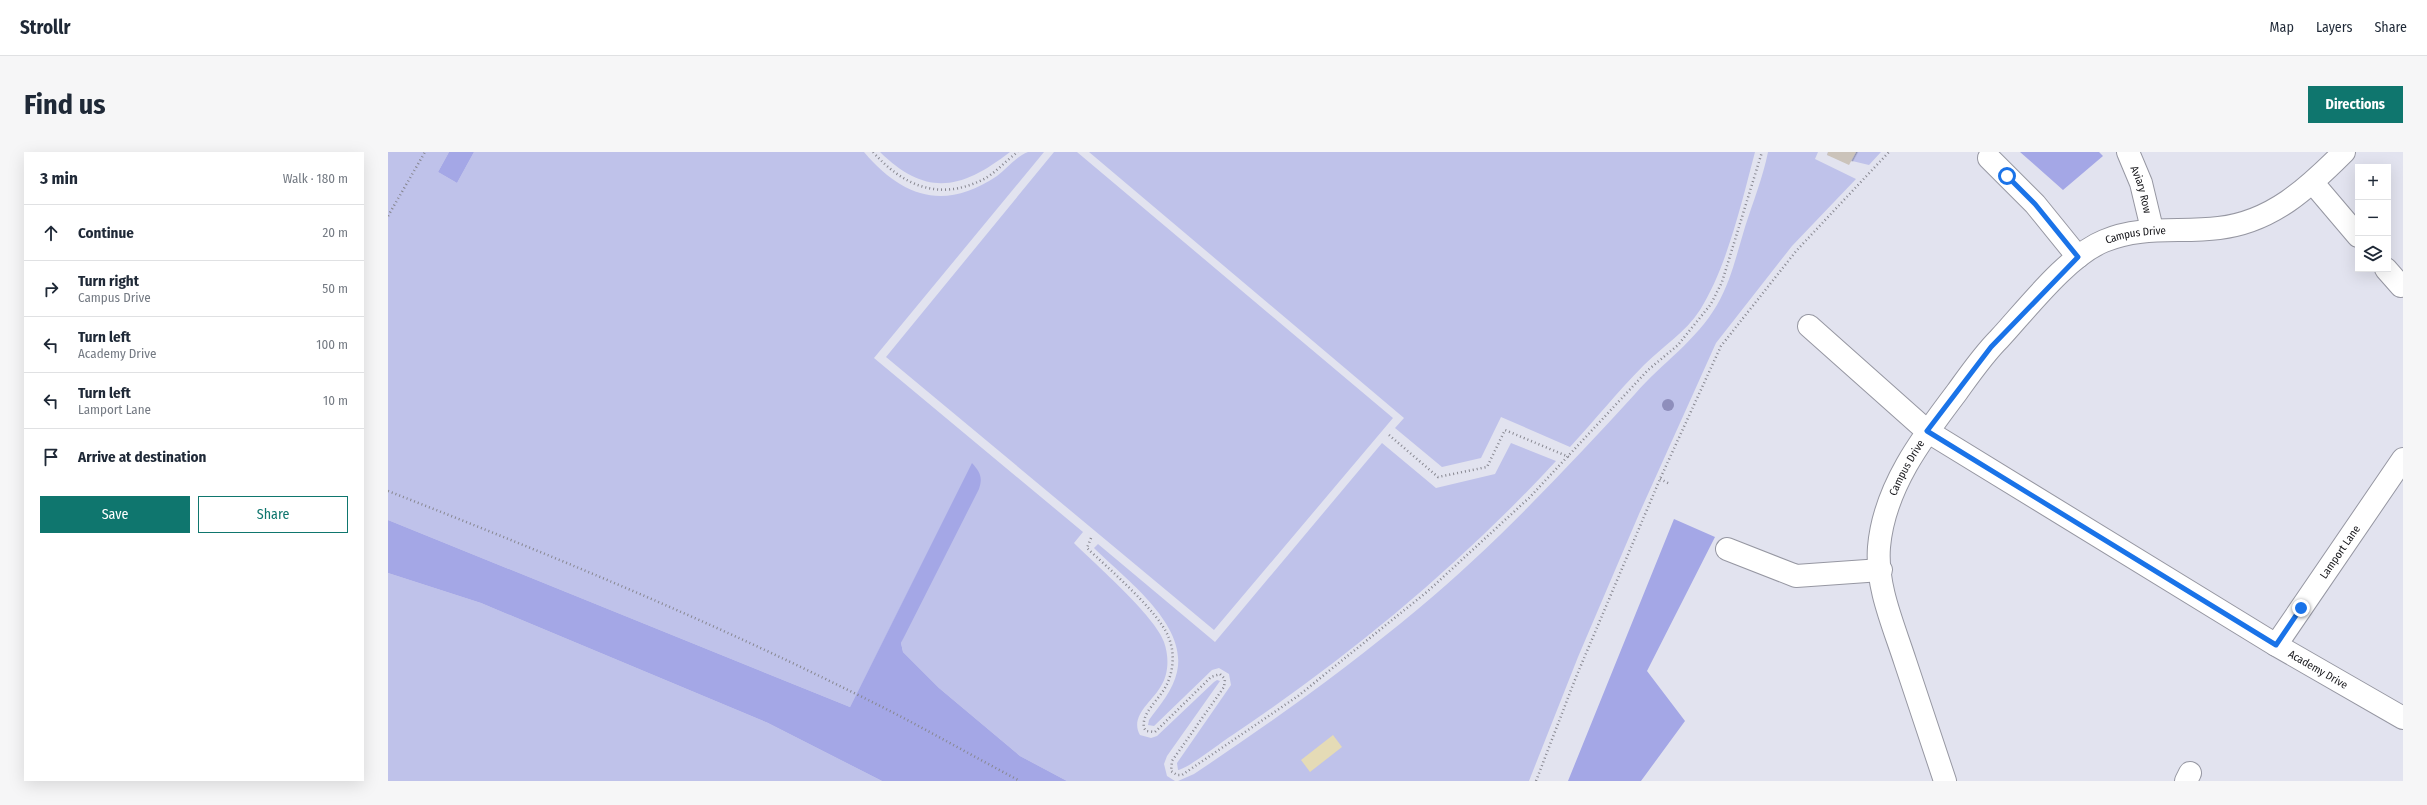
<!DOCTYPE html>
<html lang="en">
<head>
<meta charset="utf-8">
<style>
  body { margin:0; font-family:"Fira Sans Condensed",sans-serif; background:#f6f6f7; color:#1f2937 }
  .controls { position:absolute; right:12px; top:12px; display:grid; overflow:hidden; border-radius:0px; box-shadow:0 4px 16px #0002 }
  .controls button { width:36px; height:36px; display:grid; place-items:center; padding:0; border:0; border-bottom:1px solid #e0e1e3; background:#fff; color:#1f2937; font:20px sans-serif }
  .stop { position:absolute; width:12px; height:12px; margin:-9px; border:3px solid #1a73e8; border-radius:50%; background:#fff }
  .stop.end { background:#1a73e8; border-color:#fff; box-shadow:0 1px 4px #0008 }
  .list { margin:0; padding:0; list-style:none }
  h2 { display:flex; justify-content:space-between; align-items:center; height:52px; margin:0; padding:0 16px; font-size:17px }
  h2 small { font-size:13px; font-weight:400; color:#747a83 }
  .list li { display:grid; grid-template-columns:26px 1fr auto; gap:12px; align-items:center; box-sizing:border-box; height:56px; padding:0 16px; border-top:1px solid #e0e1e3 }
  .list b { display:block; font-size:15px; white-space:nowrap }
  .list p { margin:0; font-size:13px; white-space:nowrap; color:#747a83 }
  .list em { font-size:13px; font-style:normal; color:#747a83 }
  .actions { display:flex; gap:8px; padding:12px 16px }
  .actions a { flex:1; padding:9px 0; border:1px solid #0f766e; border-radius:0px; text-align:center; font-size:14px; color:#0f766e }
  .actions .main { background:#0f766e; color:#fff }
  .icon { flex:none; width:22px; height:22px; fill:none; stroke:currentColor; stroke-width:2; stroke-linecap:round; stroke-linejoin:round }
  .map { position:relative; flex:none; width:2015px; height:629px; overflow:hidden; border-radius:0px }
  header { display:flex; align-items:center; gap:24px; box-sizing:border-box; height:56px; padding:0 20px; background:#fff; border-bottom:1px solid #e0e1e3 }
  header strong { font-size:19px }
  nav { display:flex; gap:22px; margin-inline-start:auto; font-size:14px }
  .intro { display:flex; align-items:center; justify-content:space-between; box-sizing:border-box; height:96px; padding:0 24px }
  h1 { margin:0; font-size:28px }
  .button { padding:10px 18px; border-radius:0px; background:#0f766e; color:#fff; font-size:14px; font-weight:700 }
  main { display:flex; gap:24px; padding:0 24px }
  aside { flex:1; background:#fff; border-radius:0px; box-shadow:0 4px 16px #0002 }
  .map>svg:first-child { display:block }
</style>
</head>
<body>
<header>
<strong>Strollr</strong>
<nav><a>Map</a><a>Layers</a><a>Share</a></nav>
</header>
<div class="intro"><h1>Find us</h1><a class="button">Directions</a></div>
<main>
<aside>
<h2>3 min<small>Walk · 180 m</small></h2>
<ul class="list">
<li><svg class="icon" aria-label="ahead" viewBox="0 0 24 24"><path d="M12 20V5M6 11l6-6 6 6"/></svg><div><b>Continue</b></div><em>20 m</em></li>
<li><svg class="icon" aria-label="right" viewBox="0 0 24 24"><path d="M7 20v-9h11M14 6l5 5-5 5"/></svg><div><b>Turn right</b><p>Campus Drive</p></div><em>50 m</em></li>
<li><svg class="icon" aria-label="left" viewBox="0 0 24 24"><path d="M17 20v-9H6M10 6l-5 5 5 5"/></svg><div><b>Turn left</b><p>Academy Drive</p></div><em>100 m</em></li>
<li><svg class="icon" aria-label="left" viewBox="0 0 24 24"><path d="M17 20v-9H6M10 6l-5 5 5 5"/></svg><div><b>Turn left</b><p>Lamport Lane</p></div><em>10 m</em></li>
<li><svg class="icon" aria-label="arrive" viewBox="0 0 24 24"><path d="M6 21V4h12l-3 4 3 4H6"/></svg><div><b>Arrive at destination</b></div></li>
</ul>
<div class="actions"><a class="main">Save</a><a>Share</a></div>
</aside>
<div class="map">
<svg width="2015" height="629" viewBox="0 0 2015 629">
  <defs>
    <filter id="shadow"><feDropShadow dx="3.5" dy="-3.5" stdDeviation="0" flood-color="#0004"/></filter>
  </defs>
  <rect width="100%" height="100%" fill="#e2e3ef"/>
  <!-- green -->
  <path fill="#bfc2ea" d="M0 0H61L50 20 69 31 86 0H476C515 46 557 59 609 24 618 17 629 4 640 0 644 0 651 0 656 0L486 206 695 380 686 391C708 413 767 464 776 490 781 504 781 521 773 534 765 549 741 564 752 583L763 586 769 584 826 530 829 528 832 529 779 604 776 612 779 624 787 629H679L632 604 551 536 515 500 513 491 585 311 462 555 0 368Z
    M492 0H622C574 37 539 46 492 0Z
    M666 0H689L1005 266 826 478 498 205Z
    M701 0H1367C1354 49 1339 115 1312 158 1297 181 1275 194 1256 213 1230 239 1207 268 1182 295L1113 265 1093 306 1054 315 1007 276 1016 266Z
    M1380 0H1430L1427 7 1468 27 1404 94 1328 191 1251 362 1190 505 1141 629H790L806 622C884 570 958 517 1030 457 1108 392 1179 316 1247 242 1274 211 1308 189 1329 153 1343 129 1349 101 1357 75 1365 50 1375 25 1380 0Z
    M1440 0H1493L1481 13 1439 3Z
    M994 291 1048 336 1107 322 1123 291 1168 309C1072 413 961 505 843 584 832 591 801 616 790 618L789 611 843 533 841 522 831 516 824 518 766 574 760 573 761 568C772 553 785 538 789 520 800 472 737 427 706 396L710 392 827 490Z
    M0 421 93 451 380 571 494 629H0Z"/>
  <!-- forest -->
  <path fill="#a4a7e6" d="M61 0H86L69 31 50 20Z
    M1632 0H1711L1715 4 1675 38Z
    M584 311C592 320 595 325 591 337L513 491 515 500 551 536 632 604 679 629H494L380 571 93 451 0 421V368L462 555Z
    M1286 367 1327 385 1259 519 1297 569 1253 629H1180Z"/>
  <!-- sand -->
  <path fill="#e5dbb6" d="M945 583 954 595 922 620 913 608Z"/>
  <!-- building -->
  <path fill="#cbc3ba" filter="url(#shadow)" d="M1440 0H1468L1461 13 1439 3Z"/>
  <g fill="none" stroke-linecap="round" stroke-linejoin="round">
    <!-- minor casing -->
    <g stroke="#9697a2" stroke-width="24">
      <g id="minor">
        <path id="s1" d="M1740 0 1753 31 1764 77"/>
        <path d="M1601 6 1647 52 1690 105"/>
        <path d="M1925 31 1970 84"/>
        <path d="M1998 117 2013 134"/>
        <path id="s2" d="M1421 174 1539 279 1888 493 2015 566"/>
        <path d="M1339 397 1408 424 1493 418"/>
        <path id="s3" d="M1888 493 2015 307"/>
        <path id="s4" d="M1557 629C1544 589 1530 549 1517 509 1505 472 1488 434 1491 395 1496 336 1534 286 1569 240 1582 222 1595 203 1611 187 1638 158 1679 104 1716 89 1754 73 1792 81 1831 76 1884 70 1920 36 1956 0"/>
        <path d="M1798 629 1802 621"/>
      </g>
    </g>
    <!-- path -->
    <path stroke="#878790" stroke-width="2.5" stroke-dasharray="1 3" stroke-linecap="butt" d="M485 0C515 34 551 49 594 28 607 22 618 8 630 0
      M0 64 37 0
      M1001 283 1050 325 1099 315 1117 278 1181 305
      M1272 327 1282 332
      M0 339C158 401 316 466 468 542 524 569 577 600 632 629
      M703 386 699 396C720 416 770 459 780 484 787 499 786 519 778 534 771 548 753 561 756 576L758 579 767 580 823 525 832 522 837 527 836 535 784 609 783 619 789 623H794L910 544 1040 439 1142 345 1260 218 1290 193 1323 152 1334 130 1374 0
      M1148 629 1188 525 1272 327 1333 194 1409 98 1501 0"/>
    <!-- minor -->
    <use href="#minor" stroke="#fff" stroke-width="22"/>
  </g>
  <!-- trees -->
  <circle fill="#8e8ebc" cx="1280" cy="253" r="6"/>
  <g fill="none" stroke-linecap="round" stroke-linejoin="round">
    <!-- route -->
    <path stroke="#1a73e8" stroke-width="5" d="M1619 24 1647 52 1690 105 1603 195 1539 279 1888 493 1913 456"/>
  </g>
  <g text-anchor="middle" stroke-width="4" stroke-linejoin="round" paint-order="stroke">
    <!-- street labels -->
    <g font-size="11" fill="#16161a" stroke="#e2e3ef">
      <text dy="4" stroke="none"><textPath href="#s1" startOffset="40">Aviary Row</textPath></text>
      <text dy="4" stroke="none"><textPath href="#s4" startOffset="665">Campus Drive</textPath></text>
      <text dy="4" stroke="none"><textPath href="#s4" startOffset="329">Campus Drive</textPath></text>
      <text dy="4" stroke="none"><textPath href="#s3" startOffset="113">Lamport Lane</textPath></text>
      <text dy="4" stroke="none"><textPath href="#s2" startOffset="616">Academy Drive</textPath></text>
    </g>
  </g>
</svg>
<div class="controls">
<button>+</button>
<button>−</button>
<button><svg class="icon" aria-label="layers" viewBox="0 0 24 24"><path d="M12 4l9 5-9 5-9-5zM3 14l9 5 9-5"/></svg></button>
</div>
<div class="stop" style="left:1619px;top:24px"></div>
<div class="stop end" style="left:1913px;top:456px"></div>
</div>
</main>
</body>
</html>
